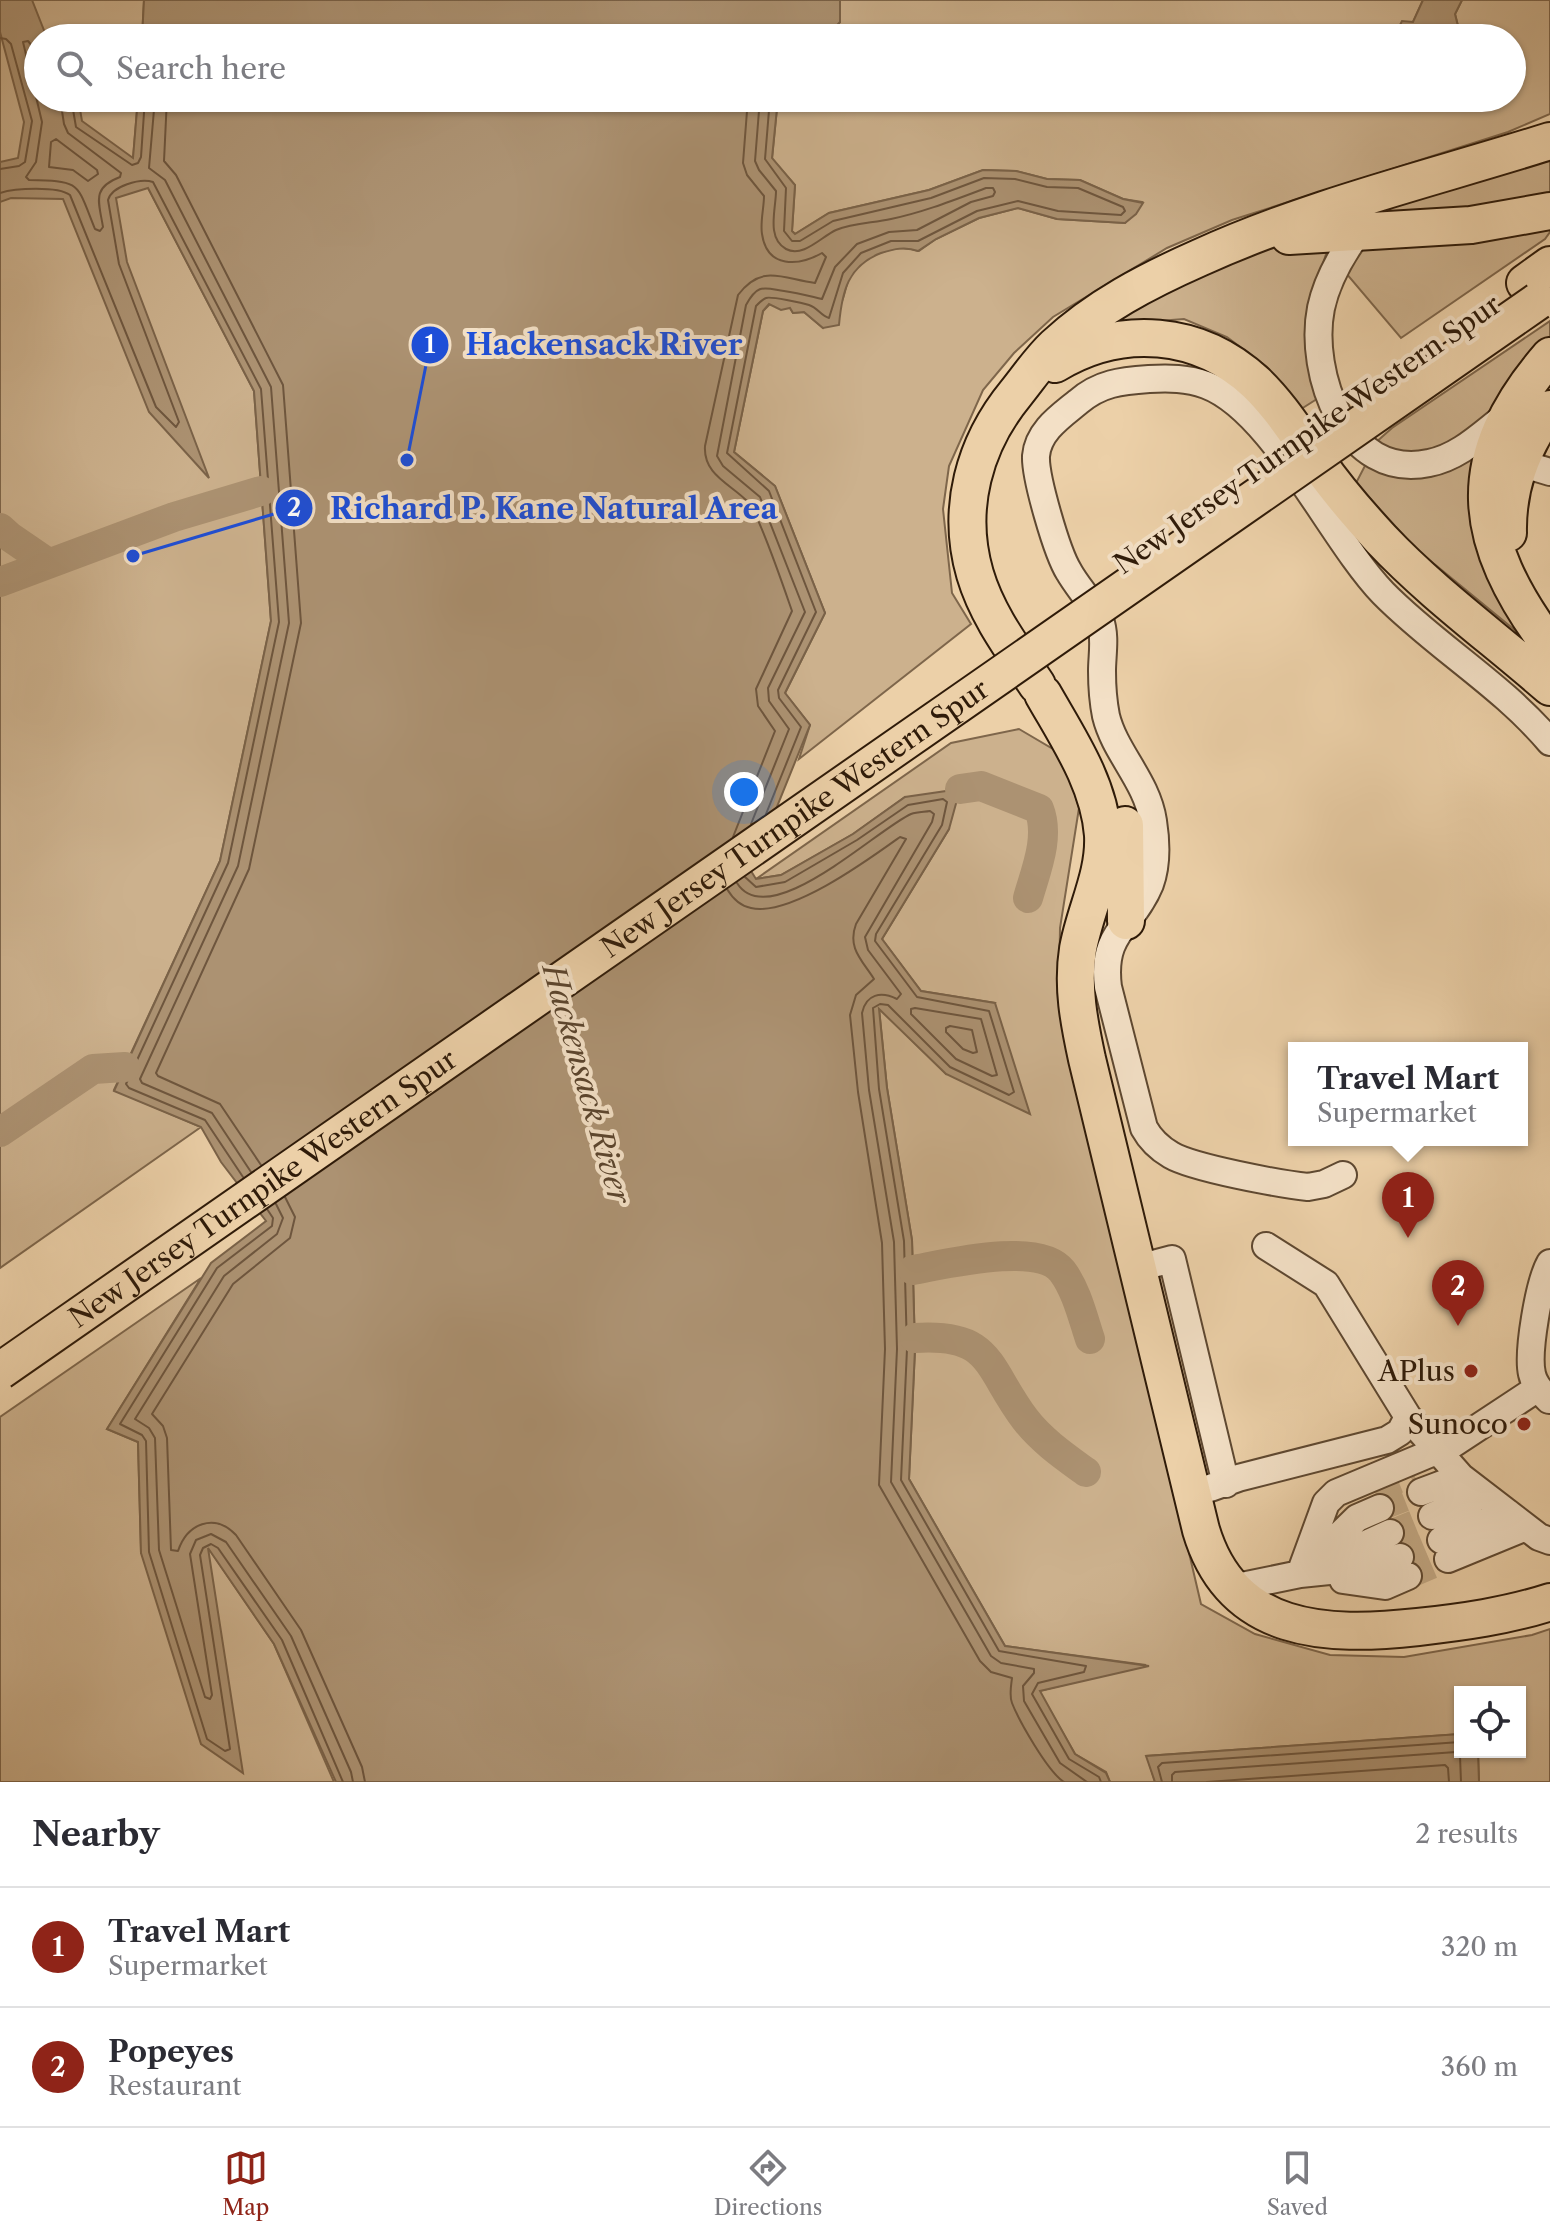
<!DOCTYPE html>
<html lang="en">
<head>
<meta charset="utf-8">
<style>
  body { margin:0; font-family:"Libre Caslon Text",serif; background:#f2f2f3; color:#2b2b33 }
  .controls { position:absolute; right:24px; bottom:24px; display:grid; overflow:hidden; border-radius:0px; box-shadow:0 2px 6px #0004 }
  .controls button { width:72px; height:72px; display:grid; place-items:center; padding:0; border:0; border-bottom:2px solid #e1e1e2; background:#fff; color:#2b2b33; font:40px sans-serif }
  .you { position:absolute; left:744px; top:792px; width:28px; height:28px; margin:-20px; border:6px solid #fff; border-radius:50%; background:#1a73e8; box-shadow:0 0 0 12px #1a73e833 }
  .badge { display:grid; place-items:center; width:52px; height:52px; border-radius:50%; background:#8f2418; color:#fff; font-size:26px; font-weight:700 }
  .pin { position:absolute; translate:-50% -66px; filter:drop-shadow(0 2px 4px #0008) }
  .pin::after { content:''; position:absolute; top:42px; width:28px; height:24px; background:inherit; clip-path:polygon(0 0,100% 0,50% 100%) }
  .popup { position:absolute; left:1288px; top:1042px; width:240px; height:104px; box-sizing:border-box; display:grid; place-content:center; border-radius:0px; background:#fff; filter:drop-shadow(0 2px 6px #0005); font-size:26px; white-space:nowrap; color:#7c7c81 }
  .popup b { font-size:30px; color:#2b2b33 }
  .popup::after { content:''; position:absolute; left:50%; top:100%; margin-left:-16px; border:16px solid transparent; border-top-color:#fff }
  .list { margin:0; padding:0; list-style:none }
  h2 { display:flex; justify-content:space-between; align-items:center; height:104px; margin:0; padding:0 32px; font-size:34px }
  h2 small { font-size:26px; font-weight:400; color:#7c7c81 }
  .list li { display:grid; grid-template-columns:52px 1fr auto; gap:24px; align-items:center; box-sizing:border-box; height:120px; padding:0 32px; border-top:2px solid #e1e1e2 }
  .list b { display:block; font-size:30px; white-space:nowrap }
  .list p { margin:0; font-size:26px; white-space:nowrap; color:#7c7c81 }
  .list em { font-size:26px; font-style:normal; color:#7c7c81 }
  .icon { flex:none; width:44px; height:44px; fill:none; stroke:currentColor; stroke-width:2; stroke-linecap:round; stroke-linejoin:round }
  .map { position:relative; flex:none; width:1550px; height:1782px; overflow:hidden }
  .search { position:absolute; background:#fff; box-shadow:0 2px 6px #0004; left:24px; right:24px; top:24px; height:88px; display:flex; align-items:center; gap:20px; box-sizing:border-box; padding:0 28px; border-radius:44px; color:#7c7c81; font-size:30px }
  .sheet { height:344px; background:#fff }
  nav { display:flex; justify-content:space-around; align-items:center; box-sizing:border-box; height:112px; border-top:2px solid #e1e1e2; background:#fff; font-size:22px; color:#7c7c81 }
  nav a { display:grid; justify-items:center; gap:4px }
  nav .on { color:#8f2418 }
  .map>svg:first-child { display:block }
</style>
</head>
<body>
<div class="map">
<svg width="1550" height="1782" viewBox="0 0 1550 1782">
  <rect width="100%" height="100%" fill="#ecd0a8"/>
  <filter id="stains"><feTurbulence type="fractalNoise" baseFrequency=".0025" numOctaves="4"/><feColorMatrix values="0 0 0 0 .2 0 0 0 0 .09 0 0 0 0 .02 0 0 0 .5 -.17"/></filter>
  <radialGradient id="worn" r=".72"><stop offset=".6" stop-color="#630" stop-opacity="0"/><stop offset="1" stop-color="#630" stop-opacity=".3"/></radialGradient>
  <!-- green -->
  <path fill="#ccb18d" stroke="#7e664b" stroke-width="2" d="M0 0H144L142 38H38V98H138L133 159 254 391 271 621 220 861 114 1090 201 1127 0 1268Z
    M840 0H1423L1413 22 1398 29 1410 38H825L840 22Z
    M1462 0H1550V114L1508 132 1232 220 1167 248 1053 317 1014 353 983 390 949 466 943 509 952 593 971 624 799 759 810 725 785 693 825 613 775 486 734 452 763 311 770 304 790 308 793 313 804 312 823 328C829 320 838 311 842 301 845 294 846 284 850 277 862 255 896 243 919 251L936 239 979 218 1018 208 1057 219 1125 223 1142 202 1123 199 1080 180 1047 179 1016 171 983 170 929 190 829 213 795 234 792 231 795 185 772 159 778 98H1512V38H1461L1455 14Z
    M1550 147V196L1477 209 1328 217Z
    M1550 221V232L1545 239 1401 338 1345 272 1362 247Z
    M1330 242 1315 288 1320 397 1298 411 1267 367 1227 337 1184 319 1094 326 1184 276 1266 249Z
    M1550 321V347L1506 399 1447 449 1408 457 1374 444 1392 428Z
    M1482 453 1477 501 1484 571 1539 650 1416 549 1356 483 1368 460Z
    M1019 729 1063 755 1079 808 1060 928 1059 997 1201 1604 1255 1634 1330 1655 1404 1657 1532 1635 1550 1629V1782H1479L1478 1752H1520V1692H1460V1734L1147 1756 1155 1782H1110L1106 1772 1075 1754 1039 1691 1146 1665 1005 1646 909 1479 915 1349 912 1240 887 1088 879 1008 946 1074 995 1003 921 991 882 939 949 829 905 797 853 834 781 875 756 879 951 743Z
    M201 1278 107 1429 138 1442 141 1553 207 1546 274 1644 334 1782H0V1417Z"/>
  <!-- water -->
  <path fill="#ac9272" stroke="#7a6248" stroke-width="2" d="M0 0H32L47 38H38V98H78L82 121 133 158 138 98H778L772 158 795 185 792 231 795 234 829 213 929 190 983 170 1016 171 1047 179 1080 180 1123 199 1143 203 1136 214 1125 223 1057 219 1018 208 979 218 936 239 918 251C905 246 894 249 881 253 848 266 842 291 839 325L823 328 804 312 793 313 790 308 781 310 769 304 763 311 734 452 775 486 825 613 785 693 810 725 751 871 756 879 781 875 853 834 905 797 960 789 949 829 882 939 921 991 995 1003 1030 1114 946 1074 879 1009 887 1088 912 1240 915 1349 909 1479 1005 1646 1149 1666 1040 1691 1075 1754 1106 1773 1110 1782H336L274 1644 208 1548 243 1773 201 1744 141 1553 138 1442 107 1429 211 1263 266 1221 221 1162 201 1127 114 1091 220 861 271 621 254 391 148 188 116 198 127 262 209 478 149 412 63 199 11 198 0 202V162L18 158 24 122 0 32Z
    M144 0H840V22L825 38H142Z
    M1423 0H1462L1455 14 1461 38H1410L1398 29 1402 21 1413 22Z
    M1460 1734V1752H1478L1479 1782H1155L1146 1756Z"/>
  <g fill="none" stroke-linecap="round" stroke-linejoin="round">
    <!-- shore -->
    <path stroke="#6e563e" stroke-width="2" d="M0 38 6 39 11 44 32 121 25 162 19 166 0 169
      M38 53 28 41 23 42 42 122 36 162 26 177 29 180C82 181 76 182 95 229L100 231 103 227C99 202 91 188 120 177L121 173 68 133 64 124 60 98
      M71 98 76 127 132 165 138 163 141 157 145 98
      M155 98 149 168 165 180 271 387 289 623 238 866 140 1079 142 1083 212 1113 251 1172
      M167 98 164 161 176 175 283 385 301 623 249 869 156 1073 158 1076 220 1104 261 1165
      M56 139 97 170 98 174 88 181 73 170 49 167 51 142Z
      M0 193C15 188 58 186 70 195L156 407 176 427 179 422 119 264 108 200C112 186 140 178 153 182L261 389 279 622 228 863 126 1084 129 1088 205 1120 243 1177
      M766 814 801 727 779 698 778 690 816 612 769 491 727 453 756 306C758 304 763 299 766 298 770 296 803 303 809 305 818 308 821 316 829 318L843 273 861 253 891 241H918L977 211 1018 201 1058 211 1121 215 1125 211 1123 207 1078 188 1047 187 1015 179 984 178 931 198 833 221 800 241H792L784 231 786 188 765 159 770 98
      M751 824 789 729 769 701 768 688 805 612 760 497 723 466 717 456 746 305C758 283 764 288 784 291 798 293 809 296 822 299L835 267 857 244 889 232 917 230 971 202 993 196 995 192 993 188H986C954 200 924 212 891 219 873 223 853 223 836 230 821 237 803 258 786 249 766 238 776 209 776 191L759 170 755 161 760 98
      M733 837 775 731 758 706 756 689 792 611C785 591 759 514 748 502 731 484 703 475 705 446L738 295C762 263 783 279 815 283L826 257 822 253C799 266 767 269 762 234 760 222 764 208 764 196L747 175 743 163 748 98
      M745 877 756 887 785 882 857 840 908 805 943 799 947 802 942 825 876 934 875 941 917 997 989 1011 1014 1092 1009 1095 950 1067 888 1005 880 1004 873 1008 879 1089 904 1241 907 1349 901 1480 999 1651 1086 1666 1084 1672 1038 1683 1032 1694 1069 1759 1099 1777 1101 1782
      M737 883C769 934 877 829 911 814 917 812 924 812 930 811L934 814 932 822 865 937 868 950 901 994 897 999C881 991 866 994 862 1013L869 1090 894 1242 897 1349 891 1482 991 1656 1001 1663 1034 1669V1673L1023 1686 1024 1701 1060 1763 1087 1782
      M727 889C733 899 740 906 751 908 790 917 868 860 900 837L906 839 856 924C847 948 862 960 874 979L856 995 850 1015 858 1092 882 1243 885 1349 879 1485 980 1661 991 1672 1012 1678C1011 1687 1009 1695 1012 1703 1019 1721 1048 1772 1064 1782
      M915 1008 981 1019 997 1075 992 1076 956 1059 911 1014V1009Z
      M950 1026 972 1030 977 1052 973 1053 963 1049 946 1032V1028Z
      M285 1197 295 1217 290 1238 233 1284 152 1414 163 1426 167 1438 171 1550 178 1551C187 1524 214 1512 236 1535L301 1630 362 1767 365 1782
      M276 1204 283 1218 277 1234 224 1276 135 1419 149 1428 155 1438 159 1550 205 1697 210 1699 212 1695 190 1554 196 1540 211 1534 226 1542 291 1636 351 1772 353 1782
      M267 1209 273 1218 272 1226 217 1268 120 1424 142 1435 146 1441 149 1552 207 1739 225 1751 230 1749 200 1555 203 1548 211 1544 218 1548 282 1640 343 1782
      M1162 1782 1158 1767 1162 1763 1460 1742
      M1172 1782V1775L1175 1772 1456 1752 1460 1756 1461 1782
      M1207 1782 1445 1765 1448 1768 1449 1782"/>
    <!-- river -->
    <path stroke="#ac9272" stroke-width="30" d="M0 528 10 537 48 563
      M0 582 174 517 261 491
      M960 789 981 786 1039 809C1050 837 1036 870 1028 898
      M0 1132 93 1069 125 1067
      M913 1270C946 1264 1039 1241 1062 1271 1076 1289 1083 1318 1090 1339
      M915 1338C993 1333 986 1367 1025 1419 1041 1440 1064 1456 1086 1472"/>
    <!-- minor-tunnel -->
    <path stroke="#c6ac88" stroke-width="26" stroke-dasharray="26 13" stroke-linecap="butt" d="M1374 1490 1414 1474
      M1380 1508 1421 1492
      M1390 1533 1432 1516
      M1400 1557 1441 1540
      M1408 1576 1448 1559"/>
    <!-- minor casing -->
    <g stroke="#5e4831" stroke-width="30">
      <path id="minor" d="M1359 231C1342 254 1327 280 1321 308 1308 373 1346 481 1429 463 1460 457 1483 433 1507 415
        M1520 463 1550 472
        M1343 1175 1324 1184 1308 1187C1280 1184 1193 1168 1171 1155 1159 1148 1150 1139 1144 1128L1108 987C1101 931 1132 928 1150 884 1157 865 1156 840 1153 821 1147 781 1115 753 1106 716 1103 701 1102 686 1102 671 1102 655 1106 636 1100 620 1093 603 1078 588 1069 572 1057 553 1035 477 1036 456 1038 431 1061 416 1078 402 1100 383 1121 381 1149 379 1169 378 1187 378 1206 385 1273 410 1331 539 1383 593 1435 646 1502 685 1550 742
        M1266 1246 1326 1284 1408 1417 1461 1477 1539 1537 1550 1541
        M1138 1268 1172 1259 1226 1484
        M1549 1400C1541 1392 1534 1384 1532 1374 1527 1353 1539 1282 1550 1263
        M1210 1488 1238 1478 1387 1440 1400 1432 1408 1417
        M1421 1492 1461 1477
        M1432 1516 1483 1495
        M1441 1540 1508 1513
        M1448 1559 1526 1527
        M1318 1566 1390 1533
        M1305 1569 1357 1518 1380 1508
        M1300 1574 1326 1503 1336 1493 1453 1444 1538 1388
        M1343 1580 1385 1586 1408 1576
        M1232 1588 1300 1574 1378 1566 1400 1557"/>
    </g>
    <!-- highway casing -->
    <g stroke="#2f1b09" stroke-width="40">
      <path id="highway" d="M1289 236 1471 225 1550 211
        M1525 283 1550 265
        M1550 356C1461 459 1471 540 1550 646
        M1055 364C1121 324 1199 330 1256 383 1281 407 1299 437 1319 464 1338 491 1359 515 1381 539 1433 594 1494 638 1550 687
        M1508 533C1507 488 1523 445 1550 409
        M1037 685C1013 649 987 615 975 574 956 509 974 444 1016 393 1029 377 1040 360 1055 346 1097 307 1147 281 1199 258 1311 207 1433 178 1550 141
        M1043 694C1068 738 1099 783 1103 835 1105 875 1085 910 1078 949 1072 987 1079 1022 1087 1059L1201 1530C1232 1634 1326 1637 1418 1627 1463 1622 1507 1616 1550 1602
        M1125 825 1126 921"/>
    </g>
    <!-- minor -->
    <use href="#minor" stroke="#f3e0c6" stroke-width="26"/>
    <!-- highway -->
    <use href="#highway" stroke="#ecd0a8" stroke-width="36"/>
    <!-- highway-bridge casing -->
    <g stroke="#2f1b09" stroke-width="40" stroke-linecap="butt">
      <g id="highway-bridge">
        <path id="s1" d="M0 1371 1538 301"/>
      </g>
    </g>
    <!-- highway-bridge -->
    <use href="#highway-bridge" stroke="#ecd0a8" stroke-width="36"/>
  </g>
  <!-- markers -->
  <g fill="#8f2418" stroke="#f3e0c6" stroke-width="3">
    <circle cx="1471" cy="1371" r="8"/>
    <circle cx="1524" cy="1424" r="8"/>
  </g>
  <g text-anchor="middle" stroke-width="8" stroke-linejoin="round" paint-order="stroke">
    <!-- street labels -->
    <g font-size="28" fill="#2f1b09" stroke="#f3e0c6">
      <text transform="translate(1307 434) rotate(-35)" y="10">New Jersey Turnpike Western Spur</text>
      <text dy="10" stroke="none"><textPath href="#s1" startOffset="968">New Jersey Turnpike Western Spur</textPath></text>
      <text dy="10" stroke="none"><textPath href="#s1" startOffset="320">New Jersey Turnpike Western Spur</textPath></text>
    </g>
    <!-- poi labels -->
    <g font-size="28" fill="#2f1b09" stroke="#f3e0c6" text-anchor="end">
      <text x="1455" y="1381">APlus</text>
      <text x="1508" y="1434">Sunoco</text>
    </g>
    <!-- water labels -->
    <g font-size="30" font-style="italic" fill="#5b452e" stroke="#f3e0c6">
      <text transform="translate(586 1084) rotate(74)" y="10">Hackensack River</text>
    </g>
  </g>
  <!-- callouts -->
  <path fill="none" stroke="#1d4ed8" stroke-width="3" d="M407 460L430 345M133 556L294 508"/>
  <g fill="#1d4ed8" stroke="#f3e0c6" stroke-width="3">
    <circle cx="407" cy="460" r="8"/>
    <circle cx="133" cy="556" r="8"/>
    <circle cx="430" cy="345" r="20"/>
    <circle cx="294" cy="508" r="20"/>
  </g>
  <g font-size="24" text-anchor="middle" font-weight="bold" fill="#fff">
    <text x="430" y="353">1</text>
    <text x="294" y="516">2</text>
  </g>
  <g font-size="30" text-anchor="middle" font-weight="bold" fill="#1d4ed8" stroke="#f3e0c6" stroke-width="8" stroke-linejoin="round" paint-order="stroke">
    <text x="604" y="355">Hackensack River</text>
    <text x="554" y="519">Richard P. Kane Natural Area</text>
  </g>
  <rect width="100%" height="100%" filter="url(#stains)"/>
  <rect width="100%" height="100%" fill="url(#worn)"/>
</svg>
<div class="controls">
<button><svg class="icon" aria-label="locate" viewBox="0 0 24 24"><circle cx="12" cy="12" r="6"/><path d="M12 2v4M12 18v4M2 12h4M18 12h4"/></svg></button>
</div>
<div class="you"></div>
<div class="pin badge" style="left:1408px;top:1238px">1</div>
<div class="popup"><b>Travel Mart</b>Supermarket</div>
<div class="pin badge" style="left:1458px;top:1326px">2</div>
<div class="search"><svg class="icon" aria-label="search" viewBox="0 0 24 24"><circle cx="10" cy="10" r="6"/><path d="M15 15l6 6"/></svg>Search here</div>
</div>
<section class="sheet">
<h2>Nearby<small>2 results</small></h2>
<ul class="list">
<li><span class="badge">1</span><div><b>Travel Mart</b><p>Supermarket</p></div><em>320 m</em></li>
<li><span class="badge">2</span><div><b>Popeyes</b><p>Restaurant</p></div><em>360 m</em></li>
</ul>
</section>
<nav>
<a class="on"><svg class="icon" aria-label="map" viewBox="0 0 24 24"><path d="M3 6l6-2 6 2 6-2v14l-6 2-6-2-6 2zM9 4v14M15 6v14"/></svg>Map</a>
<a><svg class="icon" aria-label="directions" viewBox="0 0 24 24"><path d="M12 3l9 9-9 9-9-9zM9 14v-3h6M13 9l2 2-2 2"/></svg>Directions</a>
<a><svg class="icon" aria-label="saved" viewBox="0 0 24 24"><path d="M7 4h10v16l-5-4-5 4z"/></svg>Saved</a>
</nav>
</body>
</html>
